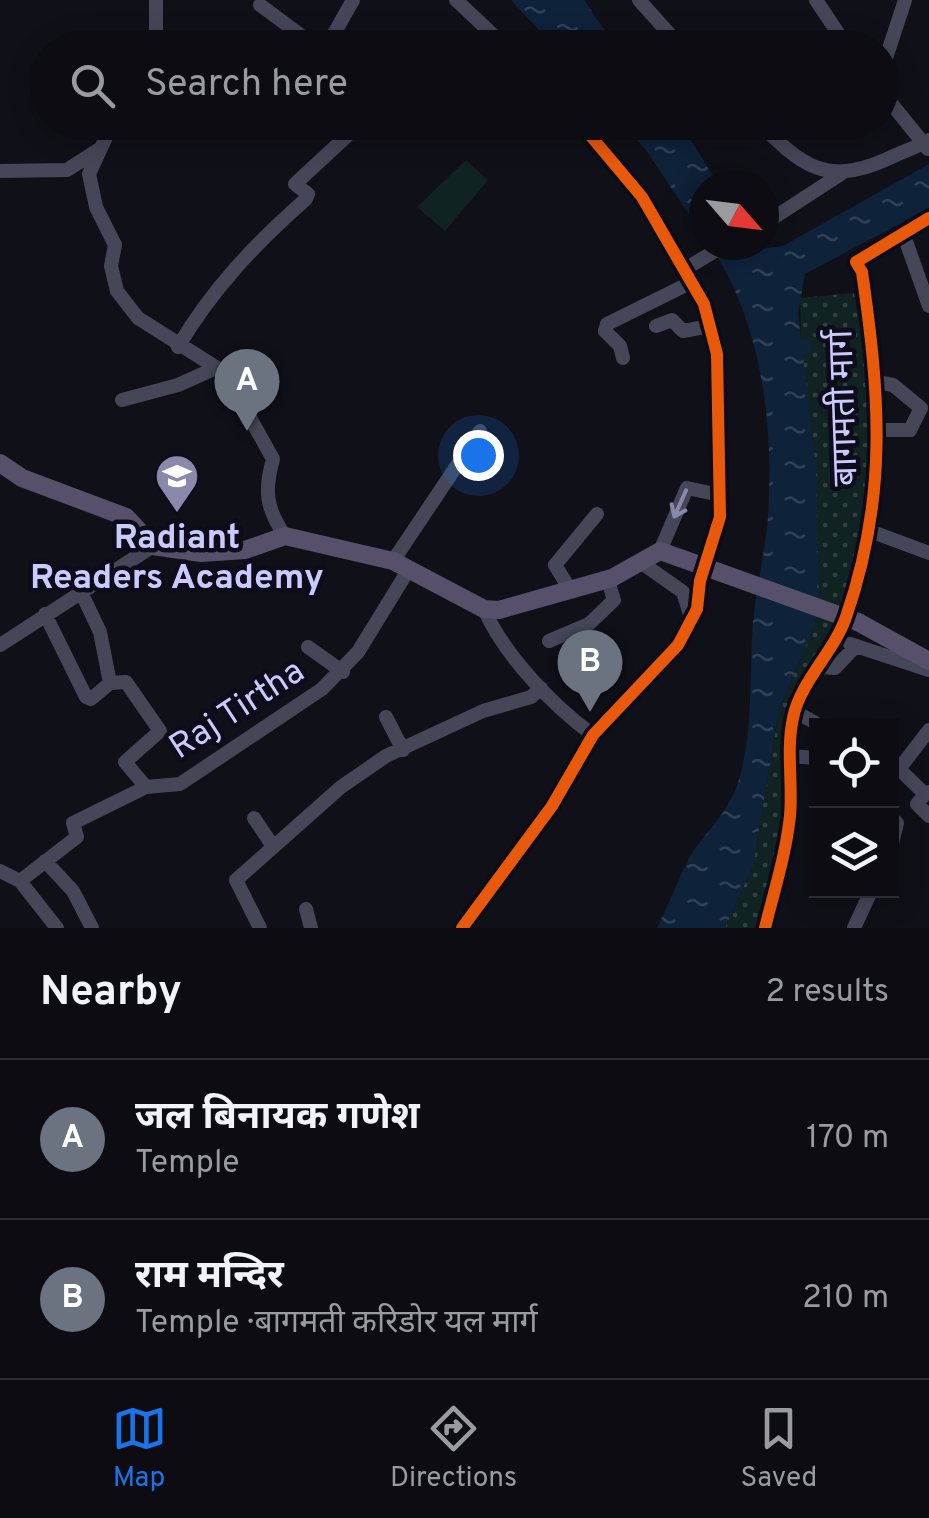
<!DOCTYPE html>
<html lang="en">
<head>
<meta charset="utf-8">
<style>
  body { margin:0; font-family:Overpass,"Noto Sans Devanagari",sans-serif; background:#15151b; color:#f1f3f6 }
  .controls { position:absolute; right:30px; bottom:30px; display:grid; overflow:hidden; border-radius:0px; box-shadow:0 5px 25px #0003 }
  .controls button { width:90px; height:90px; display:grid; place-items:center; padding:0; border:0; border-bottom:2px solid #2c2c32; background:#0c0c12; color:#f1f3f6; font:50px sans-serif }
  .compass { position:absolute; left:689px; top:170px; width:90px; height:90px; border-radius:50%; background:#0c0c12; box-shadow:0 5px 25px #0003; rotate:118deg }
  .you { position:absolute; left:478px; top:455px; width:35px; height:35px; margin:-25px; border:8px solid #fff; border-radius:50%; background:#1a73e8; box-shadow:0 0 0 15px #1a73e833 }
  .badge { display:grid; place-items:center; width:65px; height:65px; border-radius:50%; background:#1a73e8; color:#fff; font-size:32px; font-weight:700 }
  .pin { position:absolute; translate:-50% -82px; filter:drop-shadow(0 2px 5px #0008) }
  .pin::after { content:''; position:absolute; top:52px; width:35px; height:30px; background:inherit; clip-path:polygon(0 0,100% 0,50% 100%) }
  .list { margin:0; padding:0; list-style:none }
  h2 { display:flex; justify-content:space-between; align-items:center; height:130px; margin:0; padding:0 40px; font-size:42px }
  h2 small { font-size:32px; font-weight:400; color:#9a9b9f }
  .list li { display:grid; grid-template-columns:65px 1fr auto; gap:30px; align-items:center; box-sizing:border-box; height:160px; padding:0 40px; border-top:2px solid #2c2c32 }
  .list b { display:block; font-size:38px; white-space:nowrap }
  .list p { margin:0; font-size:32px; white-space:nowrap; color:#9a9b9f }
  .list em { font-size:32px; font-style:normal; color:#9a9b9f }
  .icon { flex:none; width:55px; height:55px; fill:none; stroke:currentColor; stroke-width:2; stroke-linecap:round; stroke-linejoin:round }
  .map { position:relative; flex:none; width:929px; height:928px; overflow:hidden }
  .search { position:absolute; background:#0c0c12; box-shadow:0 5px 25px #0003; left:30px; right:30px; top:30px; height:110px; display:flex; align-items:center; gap:25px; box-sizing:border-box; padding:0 35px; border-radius:55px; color:#9a9b9f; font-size:38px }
  .sheet { height:450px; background:#0c0c12 }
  nav { display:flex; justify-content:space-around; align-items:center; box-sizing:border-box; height:140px; border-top:2px solid #2c2c32; background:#0c0c12; font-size:28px; color:#9a9b9f }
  nav a { display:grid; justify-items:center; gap:5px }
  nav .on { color:#1a73e8 }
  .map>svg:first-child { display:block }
</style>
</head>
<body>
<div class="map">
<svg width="929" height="928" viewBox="0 0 929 928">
  <defs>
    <pattern id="grass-dots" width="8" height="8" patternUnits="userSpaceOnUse" patternTransform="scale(2.5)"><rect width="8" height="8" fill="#102221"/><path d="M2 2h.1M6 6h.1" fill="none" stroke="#314142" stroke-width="1.8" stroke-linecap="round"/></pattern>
    <pattern id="water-ripples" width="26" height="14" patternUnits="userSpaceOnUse" patternTransform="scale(2.5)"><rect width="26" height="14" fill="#0e223a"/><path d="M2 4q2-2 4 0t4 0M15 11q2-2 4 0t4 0" fill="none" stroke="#304157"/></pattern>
  </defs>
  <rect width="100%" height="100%" fill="#101018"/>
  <!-- grass -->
  <path fill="url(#grass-dots)" d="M854 293 870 382 865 507 850 590 835 629 791 708 783 810 758 928H725L753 865 779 710 815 624 819 601 803 355 811 353 801 341 800 298Z"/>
  <!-- garden -->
  <path fill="#102221" d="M466 160 488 180 445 231 417 207Z"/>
  <!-- water -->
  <path fill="url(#water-ripples)" d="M511 0H584L616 47H555Z
    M622 123H680L719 185H704V237L646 150Z
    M929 164V208L805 274 798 313 801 340 810 339 811 353 803 355 816 468 819 601 815 624 779 710 753 865 725 928H657C668 907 685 861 697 846 713 825 729 809 738 783 754 731 749 676 753 623 756 588 765 553 768 517 774 424 762 323 710 245H753L760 249 783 246Z"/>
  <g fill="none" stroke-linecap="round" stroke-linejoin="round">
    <!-- minor -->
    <path stroke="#454658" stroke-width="14" d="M456 0 507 48
      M639 0 682 48
      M816 0 848 48
      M260 5 318 48
      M147 48 156 31V0
      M326 48 353 0
      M882 70 905 0
      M882 92 928 149
      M113 122 89 174 96 207 115 245 111 266 117 291 138 318 225 373 273 459C264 491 266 508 285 536
      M758 122C801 165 825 186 885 160 899 153 915 148 929 140
      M0 171 67 170 98 150
      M764 224 841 174
      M903 233 929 306
      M685 269 725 245
      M656 326 672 320 683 331 710 326
      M178 347C212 289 256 243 306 199L308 194 295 184 362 122
      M623 358 620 346 605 331 607 324 692 282
      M877 382 893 385 921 408 910 430H879
      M122 400 178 385 216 368
      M870 531 929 553
      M660 551 687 488 720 495
      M393 561 480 431
      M639 561 683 592 692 621
      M569 588 555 565 597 514
      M81 592 100 632 110 683 126 682 160 731 125 762 146 787
      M484 609C504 655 553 706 593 735
      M45 614 86 697 91 699 110 683
      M549 641 589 624 614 600 608 581H600
      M850 644 929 670
      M0 645 153 546
      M308 647 343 672
      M822 667 835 668 856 646
      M794 711 821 726
      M386 717 403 750
      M790 756 816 758
      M892 769H899L929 730
      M899 769 925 794 929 792
      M925 794 917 804 929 816
      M254 818 272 845
      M892 818 897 823 892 844
      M45 861 73 891 92 928
      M0 871 20 881 57 928
      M20 881 77 837 73 823 146 787 180 784 322 689 358 652 409 569
      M306 909 311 928
      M260 928 236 880 341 787 386 756 483 711 531 697 541 688
      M462 928 552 806 593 735 678 645 697 609 700 581 720 517 717 354 704 304 642 197 579 122
      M765 928C774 891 786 854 790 816 793 784 786 750 793 718 800 682 834 652 846 617 888 496 880 396 862 272L856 262 929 218
      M854 928 871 891"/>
    <!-- major -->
    <path stroke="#57506a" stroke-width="18" d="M0 463 22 478 126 517 153 546 201 553 245 550 285 536 393 561 484 609 499 610 612 578 660 551 680 558
      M858 622 929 661"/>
    <!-- major-bridge -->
    <path stroke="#57506a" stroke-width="18" d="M680 558 858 622"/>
    <!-- cycleway casing -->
    <g stroke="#0d0c1b" stroke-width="19">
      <path id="cycleway" d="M462 928 552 806 593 735 678 645 697 609 700 581 720 517 717 354 704 304 642 197 579 122
        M765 928C774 891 786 854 790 816 793 784 786 750 793 718 800 682 834 652 846 617 888 496 880 396 862 272L856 262 929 218"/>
    </g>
    <!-- cycleway -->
    <use href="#cycleway" stroke="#e8590c" stroke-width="12"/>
  </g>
  <!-- one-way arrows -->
  <defs><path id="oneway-shaft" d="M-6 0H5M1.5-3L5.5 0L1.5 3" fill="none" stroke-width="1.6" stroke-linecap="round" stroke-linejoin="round" transform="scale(2.5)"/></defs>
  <use stroke="#88a" href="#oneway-shaft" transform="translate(680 504) rotate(114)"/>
  <!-- icons -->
  <defs>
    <g id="school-pin" transform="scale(2.25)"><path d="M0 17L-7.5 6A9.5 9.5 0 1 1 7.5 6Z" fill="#8a89ac" stroke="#0d0c1b"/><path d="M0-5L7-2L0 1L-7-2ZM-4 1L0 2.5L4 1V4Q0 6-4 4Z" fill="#fff"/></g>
  </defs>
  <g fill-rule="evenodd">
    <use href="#school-pin" x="177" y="476"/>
  </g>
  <g text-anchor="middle" stroke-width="9" stroke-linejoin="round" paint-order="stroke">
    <!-- street labels -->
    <g font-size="35" fill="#cbcafc" stroke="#0d0c1b">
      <text transform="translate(842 408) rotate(-92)" y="12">बागमती मार्ग</text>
      <text transform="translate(236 708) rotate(-33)" y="12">Raj Tirtha</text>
    </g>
    <!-- poi labels -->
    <g font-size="35" font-weight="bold" fill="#cbcafc" stroke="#0d0c1b">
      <text x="177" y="548">Radiant<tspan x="177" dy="40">Readers Academy</tspan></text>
    </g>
  </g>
</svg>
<div class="controls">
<button><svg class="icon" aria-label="locate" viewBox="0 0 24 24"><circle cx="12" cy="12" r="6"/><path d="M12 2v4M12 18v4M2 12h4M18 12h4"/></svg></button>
<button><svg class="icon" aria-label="layers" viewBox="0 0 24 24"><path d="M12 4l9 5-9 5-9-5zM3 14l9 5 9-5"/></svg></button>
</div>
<svg class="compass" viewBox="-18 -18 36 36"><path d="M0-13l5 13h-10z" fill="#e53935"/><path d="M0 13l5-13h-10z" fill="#9a9b9f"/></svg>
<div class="you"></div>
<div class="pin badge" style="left:247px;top:431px;background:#6b7280">A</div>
<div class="pin badge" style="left:590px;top:712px;background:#6b7280">B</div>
<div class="search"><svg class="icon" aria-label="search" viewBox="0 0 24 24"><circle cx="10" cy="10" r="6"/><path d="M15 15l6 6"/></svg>Search here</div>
</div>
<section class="sheet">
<h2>Nearby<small>2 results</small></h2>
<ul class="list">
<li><span class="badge" style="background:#6b7280">A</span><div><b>जल बिनायक गणेश</b><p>Temple</p></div><em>170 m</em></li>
<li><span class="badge" style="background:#6b7280">B</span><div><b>राम मन्दिर</b><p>Temple · बागमती करिडोर यल मार्ग</p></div><em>210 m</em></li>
</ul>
</section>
<nav>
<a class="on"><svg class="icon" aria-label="map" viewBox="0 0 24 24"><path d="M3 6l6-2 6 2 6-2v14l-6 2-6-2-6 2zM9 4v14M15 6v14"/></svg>Map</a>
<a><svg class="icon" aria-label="directions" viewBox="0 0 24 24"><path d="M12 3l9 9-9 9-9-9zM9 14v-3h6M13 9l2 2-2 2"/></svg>Directions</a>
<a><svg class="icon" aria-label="saved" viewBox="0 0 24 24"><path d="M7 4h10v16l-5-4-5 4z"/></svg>Saved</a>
</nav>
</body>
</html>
